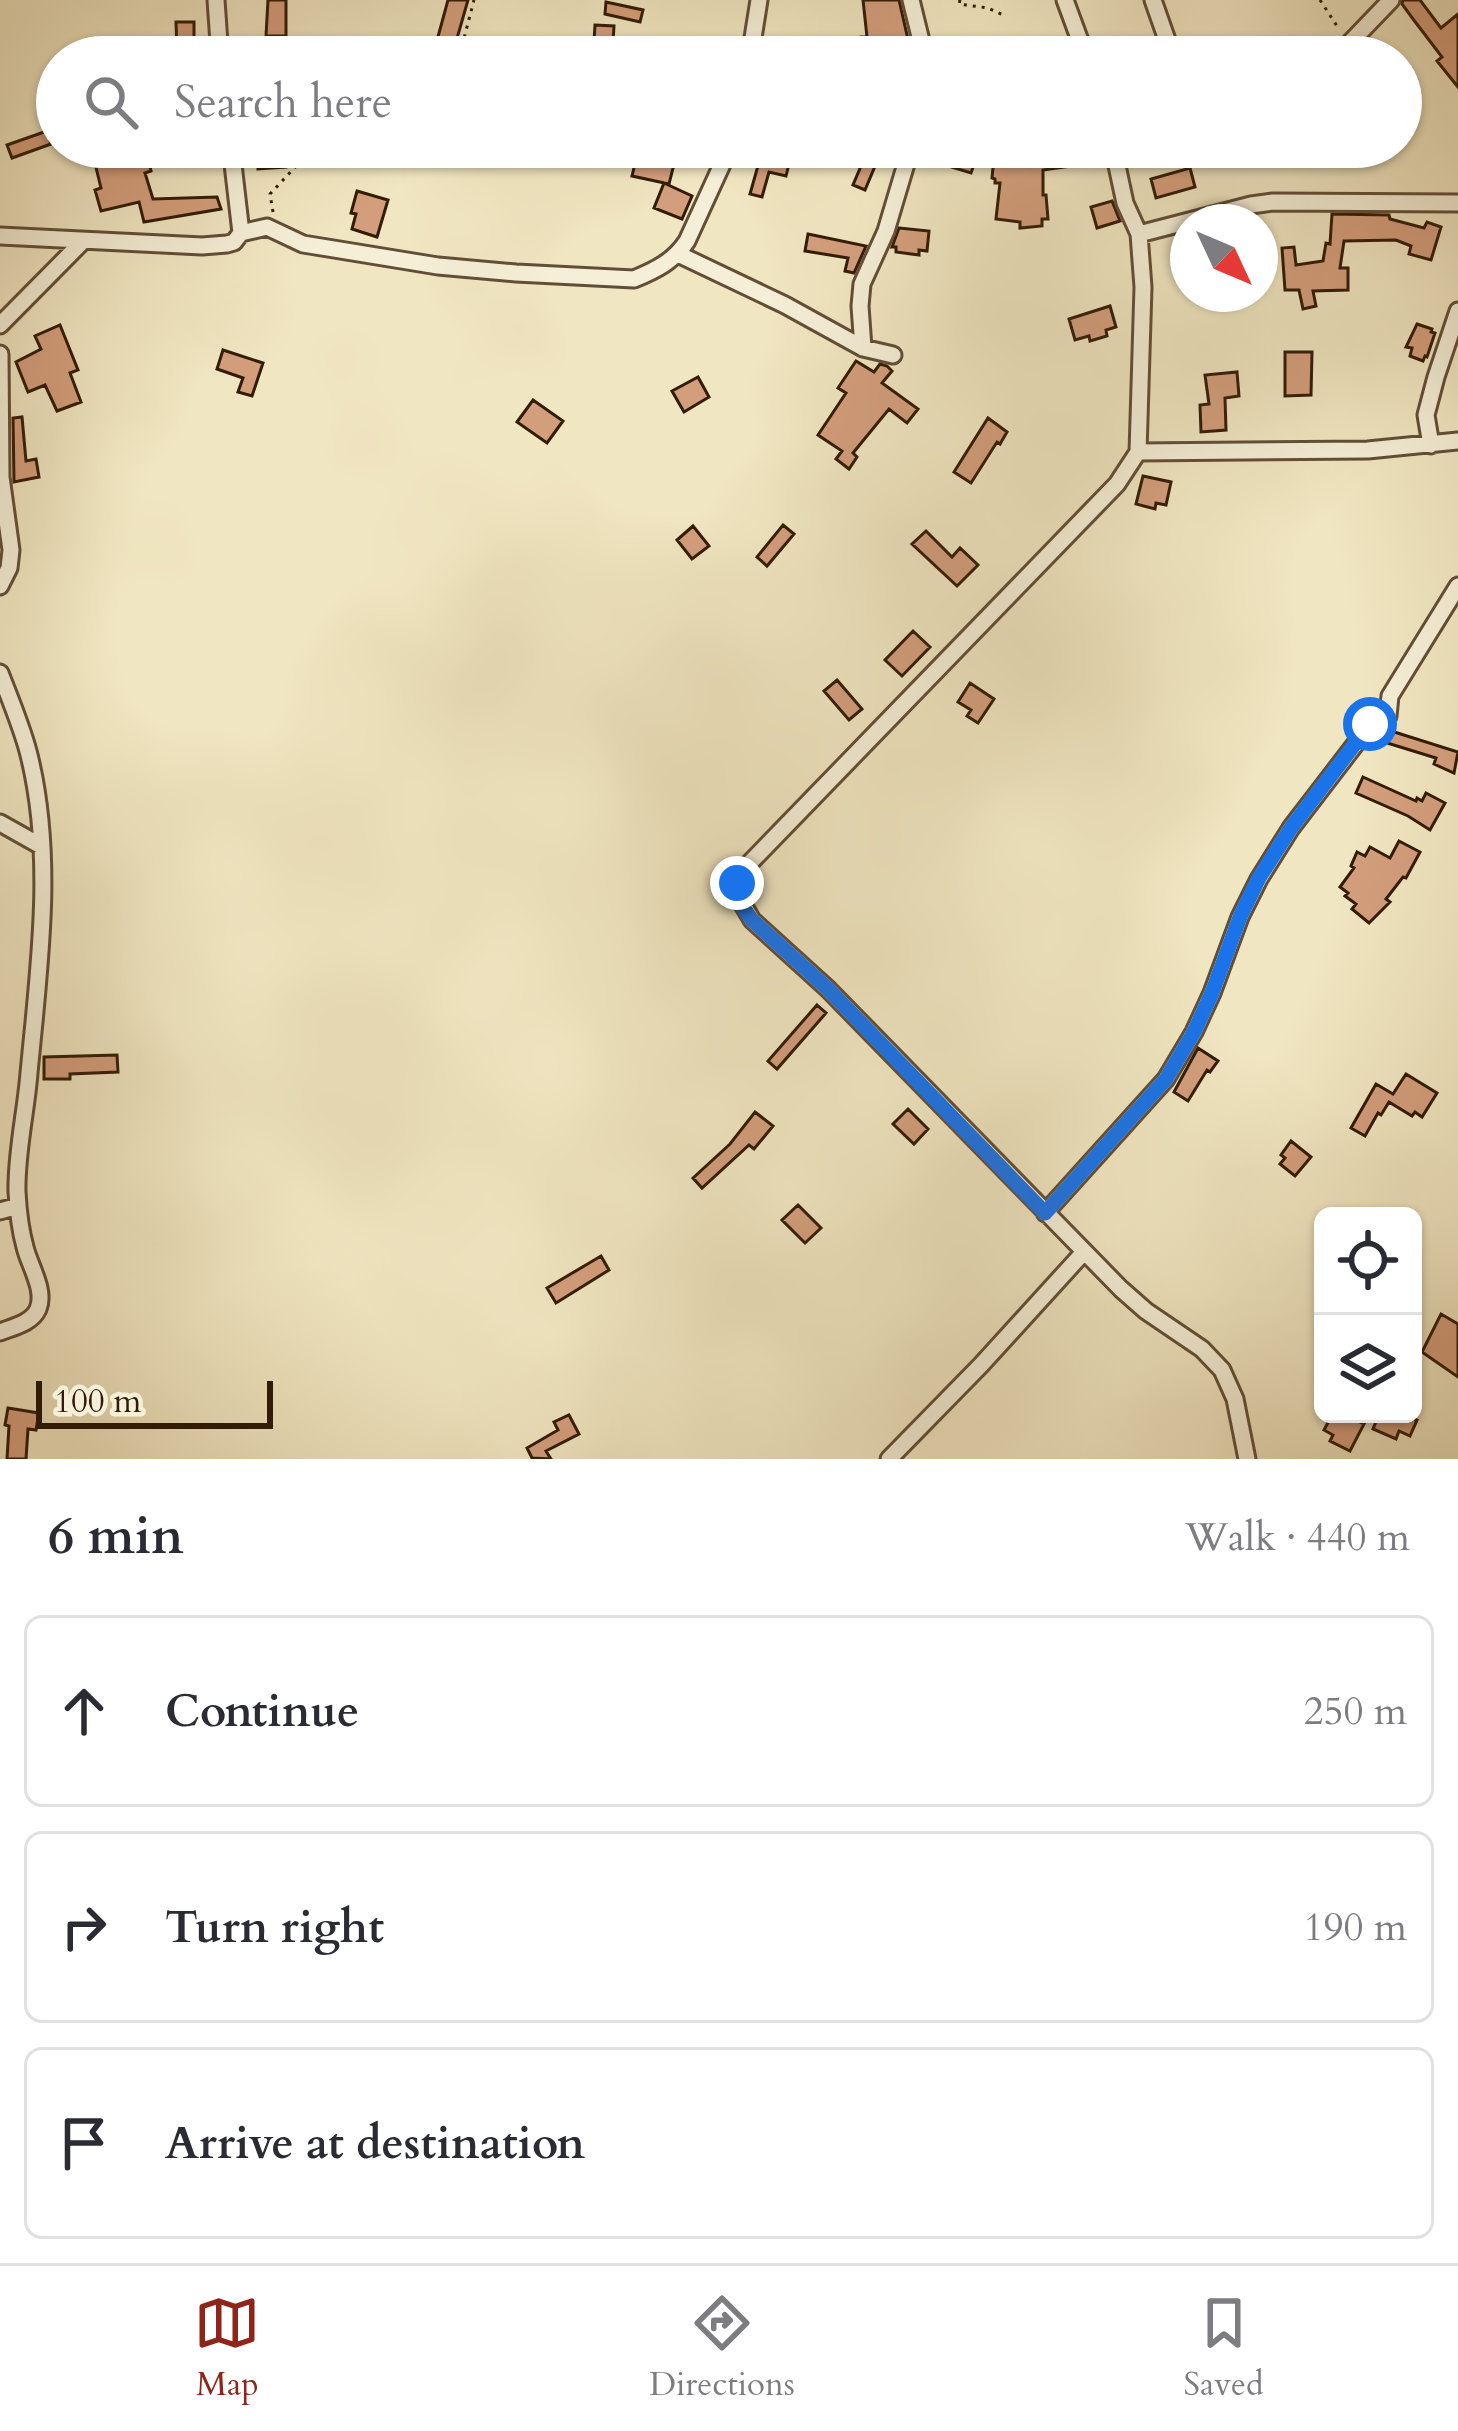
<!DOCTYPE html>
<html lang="en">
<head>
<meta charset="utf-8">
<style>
  body { margin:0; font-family:Cardo,serif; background:#f7f7f7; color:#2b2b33 }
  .controls { position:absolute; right:36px; bottom:36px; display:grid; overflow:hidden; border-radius:18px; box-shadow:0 3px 9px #0004 }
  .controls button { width:108px; height:108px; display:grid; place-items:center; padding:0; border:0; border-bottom:3px solid #e1e1e2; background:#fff; color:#2b2b33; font:60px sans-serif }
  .compass { position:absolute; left:1170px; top:204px; width:108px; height:108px; border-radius:50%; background:#fff; box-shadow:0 3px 9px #0004; rotate:134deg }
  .scale { position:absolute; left:36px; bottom:30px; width:237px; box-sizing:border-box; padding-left:12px; border:6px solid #321b07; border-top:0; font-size:33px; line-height:42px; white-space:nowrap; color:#321b07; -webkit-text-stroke:9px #f5efd7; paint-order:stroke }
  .stop { position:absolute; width:36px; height:36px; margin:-27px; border:9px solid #1a73e8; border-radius:50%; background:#fff }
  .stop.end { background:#1a73e8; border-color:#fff; box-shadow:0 3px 12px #0008 }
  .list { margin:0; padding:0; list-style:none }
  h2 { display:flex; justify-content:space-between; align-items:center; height:156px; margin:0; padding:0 48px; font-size:51px }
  h2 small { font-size:39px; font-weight:400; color:#7c7c81 }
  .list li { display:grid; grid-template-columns:78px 1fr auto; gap:36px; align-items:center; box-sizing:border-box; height:192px; margin:0 24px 24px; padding:0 24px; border:3px solid #e1e1e2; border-radius:18px }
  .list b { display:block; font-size:45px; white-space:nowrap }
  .list em { font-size:39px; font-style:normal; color:#7c7c81 }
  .icon { flex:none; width:66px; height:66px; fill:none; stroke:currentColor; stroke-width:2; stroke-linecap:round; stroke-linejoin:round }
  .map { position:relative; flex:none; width:1458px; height:1459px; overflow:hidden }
  .search { position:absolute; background:#fff; box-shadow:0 3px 9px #0004; left:36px; right:36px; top:36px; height:132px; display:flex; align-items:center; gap:30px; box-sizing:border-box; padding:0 42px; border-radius:66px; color:#7c7c81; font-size:45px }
  .sheet { height:804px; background:#fff }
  nav { display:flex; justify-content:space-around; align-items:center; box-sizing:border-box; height:168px; border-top:3px solid #e1e1e2; background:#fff; font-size:33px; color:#7c7c81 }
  nav a { display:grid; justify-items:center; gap:6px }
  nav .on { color:#8f2418 }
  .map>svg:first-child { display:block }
</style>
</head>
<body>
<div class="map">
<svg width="1458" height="1459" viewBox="0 0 1458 1459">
  <rect width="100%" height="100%" fill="#f0e6c1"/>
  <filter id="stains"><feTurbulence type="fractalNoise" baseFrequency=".00167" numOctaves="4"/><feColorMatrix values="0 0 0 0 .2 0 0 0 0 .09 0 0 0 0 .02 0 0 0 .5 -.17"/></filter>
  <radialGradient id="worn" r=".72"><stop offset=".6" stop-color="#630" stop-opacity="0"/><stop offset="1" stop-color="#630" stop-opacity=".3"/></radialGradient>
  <!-- building -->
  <path fill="#d39e7c" stroke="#321b07" stroke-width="3" d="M268 0H286V36H266Z
    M448 0H468L454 49 436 44Z
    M863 0H899L912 57H837L840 40 860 44 861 37H867Z
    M1403 0H1420L1441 28 1458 14V87L1437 61 1442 57 1413 19 1402 4Z
    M606 2 643 10 640 22 605 14Z
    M176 22H194V51L177 52Z
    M595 25 614 26 612 57H593Z
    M47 131 51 144 12 158 7 145Z
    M91 147H145L148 154 181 148 183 159 150 166 151 171 145 173 153 199 217 197 221 209 144 222 139 202 101 211 95 190 101 188Z
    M639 147H661L660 152 676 156 669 184 632 176Z
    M869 147H883L865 190 853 185Z
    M929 147H965L963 152 977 156 971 173 925 159Z
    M1018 147H1084L1086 164 1043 170V195H1046L1048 219H1042V226L1020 228V222L996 219 1000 183H995V179L992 178 994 157H997V149L1018 150Z
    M763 148 791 156 786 176 769 172 762 197 750 194Z
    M258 149 287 150 286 167 258 169Z
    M1190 168 1195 187 1156 198 1151 179Z
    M664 183 692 196 682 219 654 208Z
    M357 191 388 200 377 237 352 229 356 214 351 213Z
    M1112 201 1120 221 1097 228 1091 207Z
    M1332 214 1389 215 1390 219 1424 228 1427 222 1441 227 1431 260 1409 254 1411 246 1396 240 1344 241 1340 268H1348V290L1313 291 1316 306 1303 309 1299 290H1285L1282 248 1294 247 1296 265 1323 261 1326 243 1330 244Z
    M899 228 929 231 927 251 919 250V255L896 252V247H892Z
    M808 234 866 246 854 273 845 271 848 258 805 251Z
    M1110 306 1116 327 1106 330 1107 336 1090 341 1089 336 1075 340 1069 319Z
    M1417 324 1432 329 1431 332 1435 333 1427 357 1425 356 1423 361 1410 356 1412 348 1406 347Z
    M60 325 78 370 70 373 81 402 57 411 45 385 28 392 16 362 41 349 35 336Z
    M223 350 263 363 252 396 238 392 243 378 217 369Z
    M1285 352H1312L1311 395 1285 396Z
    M856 361 874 372 880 364 887 366 892 371 882 383 918 409 907 423 889 409 853 453 857 457 849 469 836 459 842 451 818 435 846 393 838 388Z
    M1237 372 1239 396 1225 398 1226 430 1201 432 1200 405 1209 404 1205 375Z
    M698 377 709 397 684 412 672 391Z
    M533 400 563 421 547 443 517 422Z
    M22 417 26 461 36 459 39 477 14 482 13 418Z
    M988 418 1007 432 1000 444 997 442 971 483 954 472Z
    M1143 476 1171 482 1166 505 1156 503 1155 509 1136 504Z
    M783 525 794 534 767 566 757 557Z
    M693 526 709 546 692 559 677 540Z
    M926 531 952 557 960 548 978 565 957 586 912 544Z
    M913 631 930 647 902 676 885 660Z
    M837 680 862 709 849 720 824 691Z
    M970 683 994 699 978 723 967 716 971 710 958 702Z
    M1388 730 1458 752 1454 773 1434 764 1436 758 1384 742Z
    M1363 777 1416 801 1417 798 1422 801 1426 793 1445 803 1430 830 1408 816 1356 793Z
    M1399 841 1420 852 1406 878 1403 877 1386 899 1390 902 1369 923 1352 909 1356 904 1345 896 1348 893 1340 887 1354 868 1351 866 1357 852 1365 856 1370 847 1390 858Z
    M817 1005 826 1013 777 1069 768 1061Z
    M1198 1048 1218 1061 1210 1072 1207 1070 1188 1101 1174 1092Z
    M117 1055 118 1072 70 1074V1079H44V1057Z
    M1406 1074 1437 1093 1422 1117 1415 1112 1412 1116 1389 1102 1381 1115 1378 1113 1365 1136 1351 1128 1376 1084 1393 1094Z
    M908 1109 928 1129 914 1144 893 1124Z
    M755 1112 773 1126 754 1149 749 1145 702 1188 693 1178 730 1144Z
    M1291 1141 1311 1157 1295 1176 1280 1164 1285 1158 1281 1155Z
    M798 1205 821 1228 805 1243 782 1220Z
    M601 1256 609 1270 556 1303 547 1288Z
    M1441 1314 1458 1324V1377L1422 1352Z
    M8 1408 39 1413 36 1430 28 1429 26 1459H7L9 1426 5 1425Z
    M1342 1414 1364 1424 1350 1451 1330 1441 1333 1435 1324 1430 1331 1417 1339 1421Z
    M1379 1414H1401L1417 1420 1410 1436 1399 1431 1396 1439 1373 1429Z
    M569 1415 579 1434 546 1451 551 1459 532 1458 527 1448 558 1430 554 1422Z"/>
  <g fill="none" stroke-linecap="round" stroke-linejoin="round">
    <!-- minor casing -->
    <g stroke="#624e36" stroke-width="21">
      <path id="minor" d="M216 0 220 57
        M911 0 925 57
        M1065 0 1086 57
        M1153 0 1173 57
        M750 57 759 0
        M1328 57 1343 50 1391 0
        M231 147 241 233
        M1113 147 1125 203 1139 234 1143 287 1138 452 1117 484 743 870 738 883V896L752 920 828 989 1121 1289 1146 1311 1202 1349 1222 1370 1235 1399 1247 1459
        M1139 234 1251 205 1273 202 1458 203
        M0 236 202 246 227 244 234 242 241 233 267 227 303 244 438 266 516 273 634 279C656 270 674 261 687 241L730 147
        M678 254 785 305 863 348 893 355
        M0 325 83 241
        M863 348 860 306 862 284 886 231 911 147
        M0 354 1 477 11 550 9 568 0 586
        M1431 445 1426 415 1436 377 1458 311
        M1138 452 1368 450 1458 441
        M0 673C10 699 21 725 28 751 55 855 39 967 29 1073 26 1112 16 1153 17 1192 18 1210 20 1229 25 1247 29 1265 46 1290 38 1309 32 1323 13 1327 0 1332
        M0 823 41 846
        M0 1211 18 1206
        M1045 1213 1166 1079 1194 1032 1212 993 1240 917 1259 879 1291 828 1370 725 1388 716 1390 696 1458 586
        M889 1459 981 1365 1083 1253"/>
    </g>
    <!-- path -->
    <path stroke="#321b07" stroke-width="3" stroke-dasharray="3 6" stroke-linecap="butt" d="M960 0 959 4 988 8 1003 15
      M1320 0 1339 29
      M398 57H401
      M449 57 461 50 474 0
      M273 212 270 194 314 147"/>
    <!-- minor -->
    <use href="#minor" stroke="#f5efd7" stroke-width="15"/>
  </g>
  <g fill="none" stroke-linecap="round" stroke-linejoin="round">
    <!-- route -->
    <path stroke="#1a73e8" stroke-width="15" d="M737 883 742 906 752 920 828 989 1045 1213 1166 1079 1194 1032 1212 993 1240 917 1259 878 1291 828 1370 724"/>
  </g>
  <rect width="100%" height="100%" filter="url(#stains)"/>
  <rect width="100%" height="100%" fill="url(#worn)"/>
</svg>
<div class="controls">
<button><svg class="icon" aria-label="locate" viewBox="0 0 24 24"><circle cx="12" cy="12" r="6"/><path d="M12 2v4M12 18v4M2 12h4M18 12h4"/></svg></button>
<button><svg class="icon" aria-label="layers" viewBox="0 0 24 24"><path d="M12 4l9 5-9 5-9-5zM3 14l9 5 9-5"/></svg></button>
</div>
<svg class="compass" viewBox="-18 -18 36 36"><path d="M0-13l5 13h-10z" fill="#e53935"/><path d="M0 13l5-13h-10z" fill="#7c7c81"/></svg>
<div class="scale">100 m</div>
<div class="stop" style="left:1370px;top:724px"></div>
<div class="stop end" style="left:737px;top:883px"></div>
<div class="search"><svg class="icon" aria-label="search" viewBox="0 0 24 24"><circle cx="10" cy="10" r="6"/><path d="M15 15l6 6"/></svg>Search here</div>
</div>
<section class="sheet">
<h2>6 min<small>Walk · 440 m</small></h2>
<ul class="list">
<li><svg class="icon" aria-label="ahead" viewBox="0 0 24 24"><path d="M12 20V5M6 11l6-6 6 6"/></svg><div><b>Continue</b></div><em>250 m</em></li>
<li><svg class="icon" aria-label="right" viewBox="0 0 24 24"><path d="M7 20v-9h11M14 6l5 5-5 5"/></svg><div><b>Turn right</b></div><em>190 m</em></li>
<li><svg class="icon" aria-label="arrive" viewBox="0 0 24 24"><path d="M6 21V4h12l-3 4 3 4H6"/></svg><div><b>Arrive at destination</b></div></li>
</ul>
</section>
<nav>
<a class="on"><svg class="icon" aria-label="map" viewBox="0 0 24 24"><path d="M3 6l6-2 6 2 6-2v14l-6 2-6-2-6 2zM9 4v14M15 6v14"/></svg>Map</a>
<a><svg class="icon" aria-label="directions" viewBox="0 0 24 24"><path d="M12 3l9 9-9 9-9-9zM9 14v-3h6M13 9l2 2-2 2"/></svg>Directions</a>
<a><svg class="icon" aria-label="saved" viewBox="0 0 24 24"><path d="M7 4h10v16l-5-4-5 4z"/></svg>Saved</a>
</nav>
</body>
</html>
